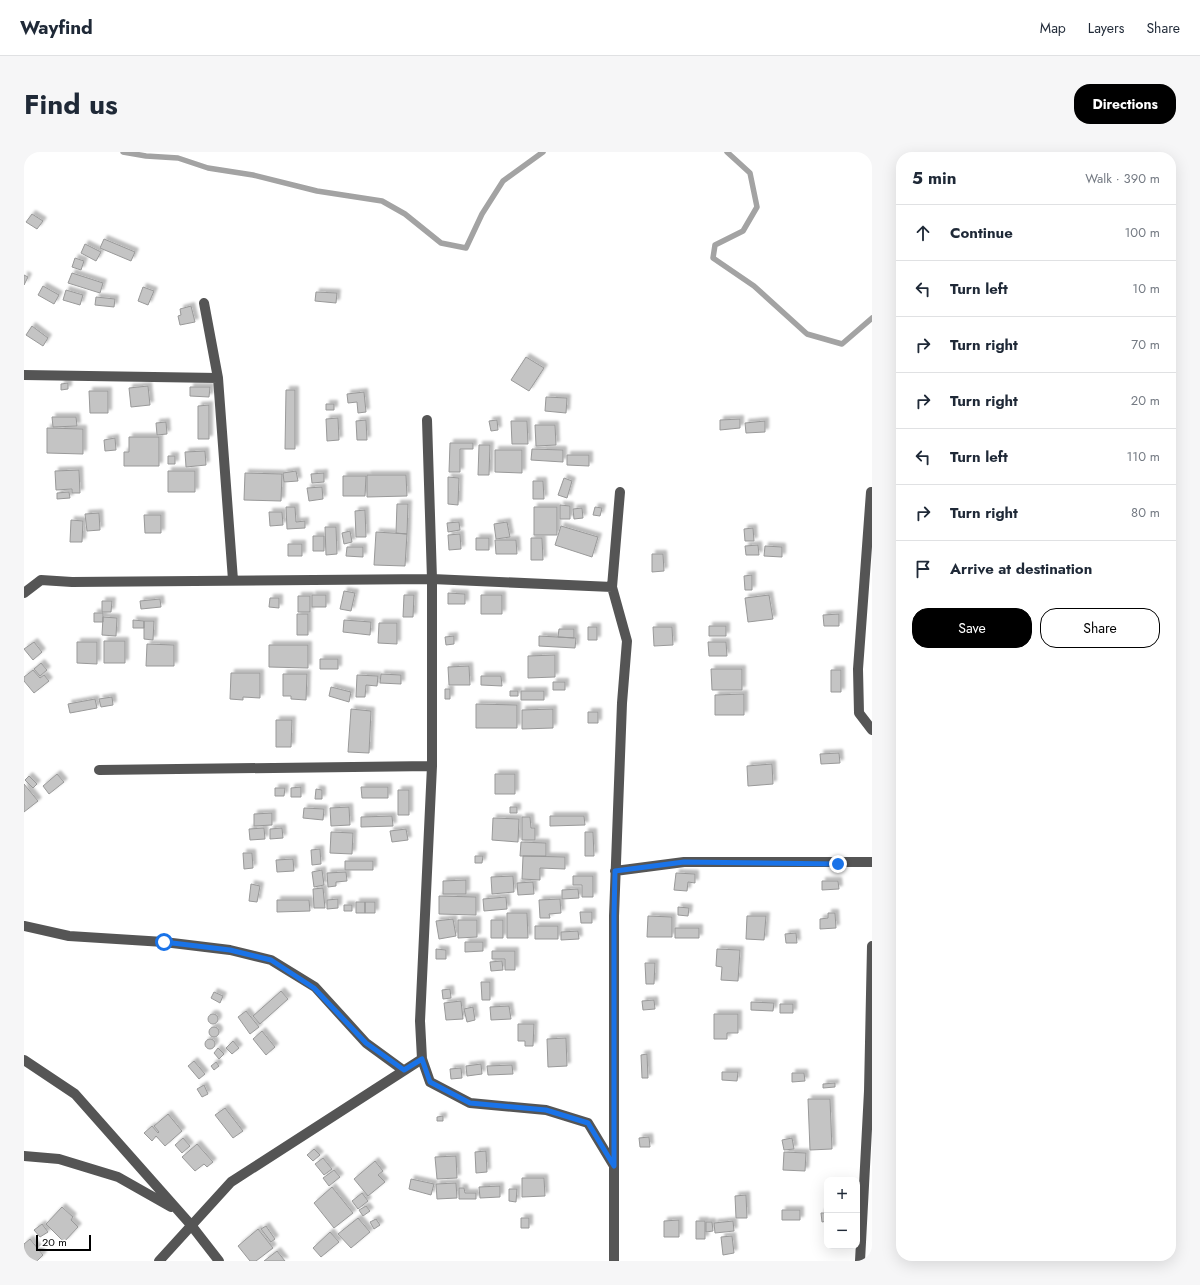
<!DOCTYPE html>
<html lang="en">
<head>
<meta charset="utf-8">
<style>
  body { margin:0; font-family:Jost,sans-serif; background:#f6f6f7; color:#1f2937 }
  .controls { position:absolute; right:12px; bottom:12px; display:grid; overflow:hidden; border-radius:8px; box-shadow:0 4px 16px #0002 }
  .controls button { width:36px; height:36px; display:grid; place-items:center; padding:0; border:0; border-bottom:1px solid #e0e1e3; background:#fff; color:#1f2937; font:20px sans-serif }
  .scale { position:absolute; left:12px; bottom:10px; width:55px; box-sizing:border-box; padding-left:4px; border:2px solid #000; border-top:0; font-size:11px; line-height:14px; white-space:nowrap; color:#000; -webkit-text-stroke:3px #fff; paint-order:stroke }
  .stop { position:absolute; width:12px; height:12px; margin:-9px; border:3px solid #1a73e8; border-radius:50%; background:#fff }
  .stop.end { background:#1a73e8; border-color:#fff; box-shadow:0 1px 4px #0008 }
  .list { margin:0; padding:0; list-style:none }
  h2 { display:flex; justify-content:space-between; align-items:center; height:52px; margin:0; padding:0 16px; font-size:17px }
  h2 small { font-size:13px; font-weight:400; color:#747a83 }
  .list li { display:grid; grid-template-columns:26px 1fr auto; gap:12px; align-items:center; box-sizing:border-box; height:56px; padding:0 16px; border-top:1px solid #e0e1e3 }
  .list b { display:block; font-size:15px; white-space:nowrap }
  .list em { font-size:13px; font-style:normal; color:#747a83 }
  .actions { display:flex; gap:8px; padding:12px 16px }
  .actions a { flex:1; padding:9px 0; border:1px solid #000; border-radius:16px; text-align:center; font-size:14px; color:#000 }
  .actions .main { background:#000; color:#fff }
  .icon { flex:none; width:22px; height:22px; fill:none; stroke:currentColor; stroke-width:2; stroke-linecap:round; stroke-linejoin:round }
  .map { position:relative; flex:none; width:848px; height:1109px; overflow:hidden; border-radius:16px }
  header { display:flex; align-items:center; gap:24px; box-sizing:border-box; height:56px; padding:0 20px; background:#fff; border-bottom:1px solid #e0e1e3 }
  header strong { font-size:19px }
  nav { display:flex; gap:22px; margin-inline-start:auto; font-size:14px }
  .intro { display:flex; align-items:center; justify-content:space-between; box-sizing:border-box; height:96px; padding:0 24px }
  h1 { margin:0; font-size:28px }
  .button { padding:10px 18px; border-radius:16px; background:#000; color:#fff; font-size:14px; font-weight:700 }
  main { display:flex; gap:24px; padding:0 24px }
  aside { flex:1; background:#fff; border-radius:16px; box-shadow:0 4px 16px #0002 }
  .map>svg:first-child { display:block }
</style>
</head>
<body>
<header>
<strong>Wayfind</strong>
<nav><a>Map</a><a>Layers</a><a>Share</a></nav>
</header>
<div class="intro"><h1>Find us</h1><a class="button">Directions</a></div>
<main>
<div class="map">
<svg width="848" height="1109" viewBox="0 0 848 1109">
  <defs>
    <filter id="shadow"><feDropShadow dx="3.5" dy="-3.5" stdDeviation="1" flood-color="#0004"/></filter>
  </defs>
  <rect width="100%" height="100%" fill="#fff"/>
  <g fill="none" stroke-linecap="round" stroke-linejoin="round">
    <!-- stream -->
    <path stroke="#a3a3a3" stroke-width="5.5" d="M99 0 122 4 154 6 184 16 229 23 293 39 358 49 381 62 417 91 442 96 458 62 479 29 519 0
      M703 0 726 21 733 55 719 79 691 93 689 106 730 134 783 182 818 192 848 166"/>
  </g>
  <!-- building -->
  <path fill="#c4c4c4" stroke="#999" filter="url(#shadow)" d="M8 62 19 69 13 77 2 70Z
    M80 87 111 100 107 109 76 96Z
    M61 92 77 100 72 109 57 101Z
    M51 106 60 109 57 118 48 115Z
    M48 121 79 131 76 141 44 131Z
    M0 123 4 125 0 133Z
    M19 134 35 143 30 152 14 143Z
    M119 135 130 139 124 153 114 149Z
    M42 138 59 143 56 153 39 148Z
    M292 140 313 141 312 151 291 149Z
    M72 145 91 147 90 155 71 153Z
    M167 154 171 170 156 173 154 164 157 163 156 157Z
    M8 174 24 186 19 194 2 183Z
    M502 205 520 216 505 239 487 228Z
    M44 231V237L37 238V232Z
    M124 234 126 253 107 255 105 236Z
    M166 235H186L185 245 166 244Z
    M262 238H271V297H261Z
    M65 239H84V261H66Z
    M340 240 342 260 334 261 333 250 324 251 323 242Z
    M522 245 543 246 542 261 521 259Z
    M302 252H310V258H302Z
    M185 253V287H174V254Z
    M28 265H52L53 274 29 275Z
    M314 266 315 288 303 289 302 267Z
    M716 267V276L696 278V268Z
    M342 268 343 288H333L332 269Z
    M473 268 474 278 467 279 465 269Z
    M487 269H503L504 292H488Z
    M741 269V280L722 281 721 271Z
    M142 270 143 282 133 283 132 271Z
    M511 273H531L532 293 512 294Z
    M23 276 59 277V302L23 301Z
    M105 285H135V314H100V300H105Z
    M91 286 92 298 81 299 80 288Z
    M426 291H449V297H436V320H425Z
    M455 293H466L465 323H454Z
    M508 297 539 298V310L507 308Z
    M471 298H498V321L471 320Z
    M181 299 182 313 162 315 161 300Z
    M543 303H565V314L543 313Z
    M144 304H151V312H144Z
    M55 318 56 341H48V337L32 338 31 319Z
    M144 319H171V340H144Z
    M272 319 274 329 260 330 259 321Z
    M221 321 258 322 257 349 220 348Z
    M300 321V330L288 331 287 322Z
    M343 323H382L383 344 343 345Z
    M319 324H342L341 344H319Z
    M424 325 435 326 434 353 424 352Z
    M540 326 548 329 543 346 534 343Z
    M509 329H519L520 347H509Z
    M298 335 299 347 285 349 283 336Z
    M45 340 46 346 33 347V341Z
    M373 352H384L383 382 372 381Z
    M536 353 546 354V367H536Z
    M262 355H271L272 370 281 369V376L263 377Z
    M510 355H533V383H510Z
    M571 355 578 356 576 364 569 363Z
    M558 356 559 366 550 367 549 357Z
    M341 358 342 385H332L331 359Z
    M245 360H258L259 373 246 374Z
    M75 361 76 378 63 379 61 362Z
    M120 363H137V381H121Z
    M47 368 59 369 58 390H46Z
    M435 370 436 378 424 380 423 371Z
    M483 370 486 385 472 387 470 372Z
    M537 374 574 385 568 405 531 393Z
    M301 375H312L313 402 302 403Z
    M729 376 730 389H721L720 377Z
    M326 379 328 390 320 392 318 381Z
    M352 380 383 382 381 414 350 413Z
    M436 382 437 397 425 398 424 383Z
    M289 384H300V399H289Z
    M452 386H465V398H452Z
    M507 386H518L519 408H507Z
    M471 388H492L493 402H472Z
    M264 392H278V404H264Z
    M734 393 735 403H722L721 394Z
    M741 394 758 395V405L740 404Z
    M323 395H339V405L322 404Z
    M628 402H639L640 419 628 420Z
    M728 423V438H721L720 424Z
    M320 439 331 441 327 459 316 457Z
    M424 441 441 442V452H424Z
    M288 443H302V455H288Z
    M380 443H390L389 465H379Z
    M457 443H478V462H457Z
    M745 443 749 467 724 470 721 446Z
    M274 444H286V460H274Z
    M246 446H255V456L245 455Z
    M136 447 137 455 117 457 116 449Z
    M78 449H88L87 460H78Z
    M70 461H79V470H70Z
    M273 462H284V483H273Z
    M815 462V474H800L799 463Z
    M79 465 93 466 92 484 78 483Z
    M109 468 120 469V476H109Z
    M320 468 347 470 346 483 319 480Z
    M120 469H130L129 488 120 487Z
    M355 471H373V492L354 491Z
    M685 474H702V484H685Z
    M564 475H573V488H564Z
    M629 475H648L649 493 630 494Z
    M535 477H550V486L534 485Z
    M430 484V492L422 493 421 485Z
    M515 484 552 486 551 496 515 494Z
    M80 489H101V511H80Z
    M10 490 18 500 9 508 0 497Z
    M53 490H73V512L53 511Z
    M684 490H702L703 504H685Z
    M123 492 150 493V514H122Z
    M245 493H284V516L245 515Z
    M531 503V525L504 526V504Z
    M296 507H314V517H296Z
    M17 511 23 518 16 524 10 517Z
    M445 514 446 533H425L424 515Z
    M687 517H718V538H688Z
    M9 518 16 526 20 523 25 529 10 541 0 529V525Z
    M807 518H817V540H807Z
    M207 521H236V546L219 545V548L206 547Z
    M259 522H283L282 548 267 547V544H259Z
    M357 522 377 523V532L356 531Z
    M333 523 354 524 353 534 342 533 341 545H332Z
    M457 524H477L478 534 457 533Z
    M529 530H541V538H529Z
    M307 535 327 540 325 550 305 544Z
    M421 537H426V547H421Z
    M486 539H494V544H486Z
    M497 539H520V548H497Z
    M720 542V563H691V543Z
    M88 545 89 553 77 555 75 547Z
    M71 547 73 556 46 561 44 552Z
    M452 552 493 553V576H452Z
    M327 557 347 559 345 601 324 600Z
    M529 557V576L498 577V558Z
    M564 560H574V571H564Z
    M252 568H268L267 595H252Z
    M815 601 816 611 797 612 796 602Z
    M748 612 749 632 724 634 723 614Z
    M33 622 40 630 25 642 19 634Z
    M471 622H491V642H471Z
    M5 624 13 632 9 636 1 628Z
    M0 632 14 649 0 660Z
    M277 635V645H267V636Z
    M337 635H364V646H338Z
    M251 636H261L260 644H251Z
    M292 637 298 638V647H291Z
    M374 638H385V663H374Z
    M325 655 326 673 307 674 306 656Z
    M486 655H493V661H486Z
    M280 656 300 657 299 668 279 666Z
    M248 661V673L230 674V662Z
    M368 664 369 674 337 675V665Z
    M526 664H560L561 673 526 674Z
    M498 665H506L507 676H511V688H498Z
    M469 666 495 667 494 690 468 688Z
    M240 676 241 687 226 688 225 677Z
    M258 676 259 686 246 687V677Z
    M382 677 384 688 368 690 366 679Z
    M307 680 329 681 328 702 306 701Z
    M561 680H569L570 704H561Z
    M497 690 522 691V704H496Z
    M296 697 297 712 288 713 287 698Z
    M219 701H228L229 716 220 717Z
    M451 704H459L458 711H451Z
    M499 704 541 705V717L516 716V728L498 727Z
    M269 707 270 719 253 720 252 708Z
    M321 709H349V718H321Z
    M298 718 300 733 290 735 288 720Z
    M322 720 323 729 312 730V734L304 735 303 721Z
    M652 721 671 722V731L664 730 663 739 650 738Z
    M489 724 490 740 468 742 467 725Z
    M549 724H569V745H558V733H549Z
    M442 728V742H419V729Z
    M798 729H814L815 737 798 738Z
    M509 730 510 742 494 743 493 731Z
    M227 732 236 734 233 750 225 749Z
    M299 736 301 756H290L289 737Z
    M554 737 555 746 538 747V738Z
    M415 744 452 745V763L415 762Z
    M482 745 483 757 460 759 459 747Z
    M314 747V756L303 757V748Z
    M536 747 537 761 525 762 526 766H516L515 748Z
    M253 748H285L286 759 253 760Z
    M332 750H341V761H332Z
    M341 750H351V761H341Z
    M320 753H328V759H320Z
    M654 755 665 756 664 764 654 763Z
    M556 760H568V771H557Z
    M483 761H503L504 786H483Z
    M804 761H811L812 776 796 777V767L804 766Z
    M624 764 648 765V785H623Z
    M723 764H742L740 788 722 787Z
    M429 767 432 784 415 787 412 769Z
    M434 768H453V785L434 786Z
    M467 768H479V786H467Z
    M511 774H534V787H511Z
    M651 776H675V786H651Z
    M554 779 555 787 537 788V780Z
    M772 781 773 791H762L761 782Z
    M441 790H459V799L441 800Z
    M412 797 422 798V807H412Z
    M693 797 716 798 714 829 697 828 698 815 692 814Z
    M468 799H491V818H481V807H468Z
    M478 809 479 818 467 819 466 810Z
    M621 811H631L630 832H622Z
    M457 830H466V848H458Z
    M426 837 427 846 419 847 418 838Z
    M257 839 264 847 236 872 229 864Z
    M190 840 199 844 196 851 187 846Z
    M630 848 631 857 619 858 618 849Z
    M437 849 439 867 422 868 420 851Z
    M727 850 750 851 749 859 727 858Z
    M756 852H769V861H756Z
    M485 854 487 867 467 868 466 855Z
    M449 855 451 868 443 870 440 857Z
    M222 859 235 875 226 882 214 865Z
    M690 862H714V881H703V887H690Z
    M184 867a5 5 0 1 1 10 0a5 5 0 1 1-10 0Z
    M494 872H510L509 894H501V889H494Z
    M185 880a5 5 0 1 1 10 0a5 5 0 1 1-10 0Z
    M238 879 251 895 242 903 229 887Z
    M542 886 543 914 524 915 523 887Z
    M181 892a5 5 0 1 1 10 0a5 5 0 1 1-10 0Z
    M209 889 215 896 208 902 202 896Z
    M194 896 200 902 195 907 190 901Z
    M623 902 624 926H618L617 903Z
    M170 909 181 922 175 927 164 914Z
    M192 910 195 914 190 918 187 914Z
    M457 912 458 922 443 924 442 914Z
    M488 913 489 922 464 923 463 914Z
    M437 916 438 926 427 927 426 917Z
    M698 920H714L713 929 698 928Z
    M768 921H780L781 929 768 930Z
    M811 931V935L799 936V932Z
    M180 933 184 942 178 945 173 937Z
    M784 947H806L808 997 786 998Z
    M201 956 219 979 209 986 191 963Z
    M144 962 158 979 141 994 132 984 128 989 120 981 128 974 134 981 135 980 130 974Z
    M419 964V969H413V965Z
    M625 985 626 995H616L615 986Z
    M159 986 166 994 158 1001 151 993Z
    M768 986 770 997 760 998 758 988Z
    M173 992 189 1010 183 1015 180 1012 171 1019 158 1005Z
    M290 997 296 1003 289 1009 283 1003Z
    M462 999 463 1020 452 1021 451 1000Z
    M760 1000 782 1001 781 1019 759 1018Z
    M432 1004 433 1026 413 1027 411 1005Z
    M299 1006 308 1017 300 1023 291 1012Z
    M351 1009 359 1019 354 1023 361 1030 344 1044 330 1027Z
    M310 1018 316 1025 305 1034 299 1026Z
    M498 1026H520L521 1044 498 1045Z
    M387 1027 410 1032 407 1043 385 1037Z
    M432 1031 433 1046 413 1047 412 1032Z
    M476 1034V1045L456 1046 455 1035Z
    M308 1035 329 1061 310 1076 290 1051Z
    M435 1036H440L441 1041H452V1047H435Z
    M485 1037H493L492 1050 485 1049Z
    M338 1041 344 1049 334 1057 328 1049Z
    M722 1043 723 1066H712L711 1044Z
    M342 1054 346 1059 339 1064 335 1058Z
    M38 1055 49 1065 47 1068 54 1075 40 1090 22 1072Z
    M758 1058H776V1068H758Z
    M797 1061H803V1069L798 1070Z
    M334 1066 346 1080 327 1096 314 1082Z
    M497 1066H505V1076H497Z
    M352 1067 356 1073 350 1077 346 1070Z
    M655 1068V1085H640V1069Z
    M672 1069H681V1087H672Z
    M709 1069 710 1079 691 1081 690 1071Z
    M682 1070H688L689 1079 682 1080Z
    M18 1072 24 1080 16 1085 10 1078Z
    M242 1074 251 1087 247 1090 237 1077Z
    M234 1077 249 1096 232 1109H226L214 1094Z
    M306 1080 315 1090 297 1105 289 1096Z
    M708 1084 710 1101 699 1103 697 1085Z
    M6 1087 19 1103 13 1109H0V1092Z
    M253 1099 261 1109H240Z"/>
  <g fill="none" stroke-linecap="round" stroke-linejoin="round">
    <!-- minor -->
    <path stroke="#555" stroke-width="10" d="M180 151 194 226 209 428
      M0 223 194 226
      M403 268 408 427V614L396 869 398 907 406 930 446 951 522 958 564 971 590 1014
      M847 340 834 517 835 561 848 578
      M0 441 17 428 48 430 408 427 588 435
      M75 618 408 614
      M591 719 660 710H848
      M0 774 45 784 140 790 206 798 247 808 291 835 342 891 379 918
      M0 908 51 942 167 1073 195 1109
      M0 1004 35 1007 94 1025 147 1055
      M135 1109 207 1030 398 907
      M590 1109V764L598 551 603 489 588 435 596 340
      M836 1109 845 939 848 794"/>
  </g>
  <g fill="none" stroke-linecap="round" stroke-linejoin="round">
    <!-- route -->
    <path stroke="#1a73e8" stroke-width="5" d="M140 790 206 798 247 808 290 836 342 891 380 918 398 907 406 930 446 951 522 958 564 971 590 1014V764L591 719 660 710 814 712"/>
  </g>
</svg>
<div class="controls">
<button>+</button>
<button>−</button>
</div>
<div class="scale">20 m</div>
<div class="stop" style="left:140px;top:790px"></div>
<div class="stop end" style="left:814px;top:712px"></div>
</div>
<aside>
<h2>5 min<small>Walk · 390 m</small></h2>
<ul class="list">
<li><svg class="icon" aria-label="ahead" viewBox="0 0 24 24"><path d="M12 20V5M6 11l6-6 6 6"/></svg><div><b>Continue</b></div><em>100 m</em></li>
<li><svg class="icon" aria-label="left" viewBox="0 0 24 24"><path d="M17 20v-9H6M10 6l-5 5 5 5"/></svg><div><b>Turn left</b></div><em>10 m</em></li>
<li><svg class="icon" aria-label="right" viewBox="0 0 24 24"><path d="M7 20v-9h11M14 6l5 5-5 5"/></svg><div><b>Turn right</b></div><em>70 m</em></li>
<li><svg class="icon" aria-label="right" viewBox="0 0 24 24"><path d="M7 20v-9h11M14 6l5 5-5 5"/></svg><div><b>Turn right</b></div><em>20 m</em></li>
<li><svg class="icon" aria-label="left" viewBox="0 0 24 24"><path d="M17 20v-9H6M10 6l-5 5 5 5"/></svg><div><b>Turn left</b></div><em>110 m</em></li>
<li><svg class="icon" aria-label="right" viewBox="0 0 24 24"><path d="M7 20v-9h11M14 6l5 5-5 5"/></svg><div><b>Turn right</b></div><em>80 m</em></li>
<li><svg class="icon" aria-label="arrive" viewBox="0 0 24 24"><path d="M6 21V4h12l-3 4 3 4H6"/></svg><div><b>Arrive at destination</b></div></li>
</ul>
<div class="actions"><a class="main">Save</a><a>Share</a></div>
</aside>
</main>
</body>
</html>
